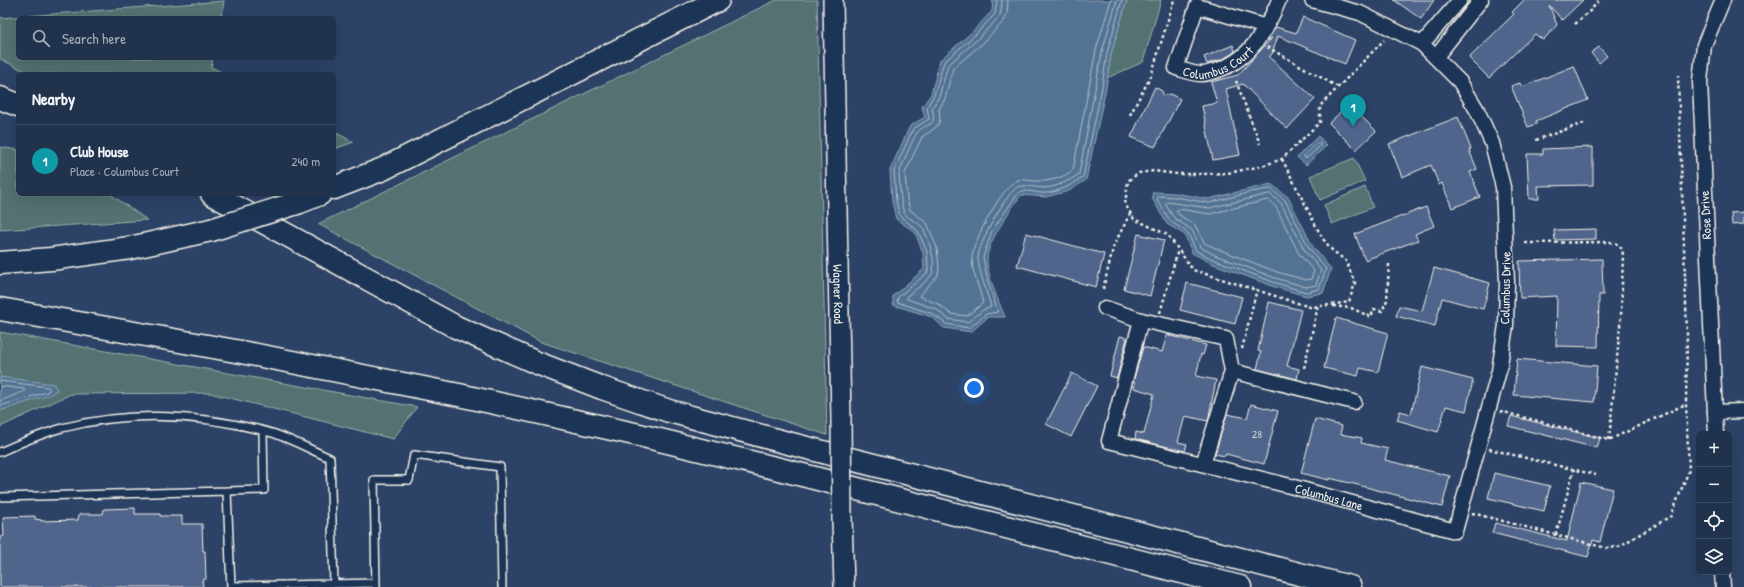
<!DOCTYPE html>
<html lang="en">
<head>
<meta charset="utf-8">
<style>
  body { margin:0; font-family:"Patrick Hand",sans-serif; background:#2d3e57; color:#f1f3f6 }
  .controls { position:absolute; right:12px; bottom:12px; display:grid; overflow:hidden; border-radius:6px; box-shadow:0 4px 16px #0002 }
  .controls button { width:36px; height:36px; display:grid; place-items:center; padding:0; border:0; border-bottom:1px solid #3e4d65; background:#21324d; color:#f1f3f6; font:20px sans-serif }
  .you { position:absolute; left:974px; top:388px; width:14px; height:14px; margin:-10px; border:3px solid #fff; border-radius:50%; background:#1a73e8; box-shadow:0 0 0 6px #1a73e833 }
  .badge { display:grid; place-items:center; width:26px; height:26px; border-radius:50%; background:#e797bd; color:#fff; font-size:13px; font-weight:700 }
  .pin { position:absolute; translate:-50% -33px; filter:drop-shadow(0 1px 2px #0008) }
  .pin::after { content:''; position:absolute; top:21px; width:14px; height:12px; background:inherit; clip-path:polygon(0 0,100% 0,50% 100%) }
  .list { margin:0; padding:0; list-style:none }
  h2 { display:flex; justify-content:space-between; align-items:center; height:52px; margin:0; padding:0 16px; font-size:17px }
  h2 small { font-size:13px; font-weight:400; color:#a2aab6 }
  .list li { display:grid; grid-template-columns:26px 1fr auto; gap:12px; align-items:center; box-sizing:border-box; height:72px; padding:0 16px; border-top:1px solid #3e4d65 }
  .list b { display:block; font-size:15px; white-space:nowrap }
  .list p { margin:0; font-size:13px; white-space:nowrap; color:#a2aab6 }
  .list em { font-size:13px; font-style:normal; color:#a2aab6 }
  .icon { flex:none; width:22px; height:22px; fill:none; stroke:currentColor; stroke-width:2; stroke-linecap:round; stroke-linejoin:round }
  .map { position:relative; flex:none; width:1744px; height:587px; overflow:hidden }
  .search { position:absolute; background:#21324d; box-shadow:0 4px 16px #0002; left:16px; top:16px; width:320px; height:44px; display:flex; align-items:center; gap:10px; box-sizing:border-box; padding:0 14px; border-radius:6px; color:#a2aab6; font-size:15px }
  .panel { position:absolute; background:#21324d; box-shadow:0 4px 16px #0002; left:16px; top:72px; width:320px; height:124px; border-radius:6px }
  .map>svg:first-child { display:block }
</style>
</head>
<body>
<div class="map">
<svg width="1744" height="587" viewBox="0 0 1744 587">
  <rect width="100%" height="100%" fill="#2c4367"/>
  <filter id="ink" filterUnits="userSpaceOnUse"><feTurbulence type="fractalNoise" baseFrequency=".025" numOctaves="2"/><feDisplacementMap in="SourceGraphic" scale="8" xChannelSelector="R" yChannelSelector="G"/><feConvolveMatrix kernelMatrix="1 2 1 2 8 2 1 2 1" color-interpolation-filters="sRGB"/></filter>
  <g filter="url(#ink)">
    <!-- green -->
    <path fill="#537271" stroke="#a4b2ac" d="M776 0H817L827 435 541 342 318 224Z
      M1127 0H1161L1143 62 1107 78 1111 54Z
      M224 1 221 18H18V58H213L211 67 225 74H31L0 59V18Z
      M334 132 354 142 334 149Z
      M0 147 18 150V194H110L147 220 0 230Z
      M1354 158 1365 181 1320 200 1310 176Z
      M1365 187 1373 207 1332 224 1324 205Z
      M0 332 417 407 393 439 210 393 71 394 0 427Z"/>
    <!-- water -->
    <path fill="#537395" stroke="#93a5b6" d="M993 0H1127L1111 54 1106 88 1086 180 1069 191 1046 197 1021 195C1010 211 989 239 987 258 986 274 999 302 1005 317H988L971 332 944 328 932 317 893 305V296L924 269 923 253 915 232 896 219 892 201 890 170 910 126 925 117 922 107 931 94 940 60 972 32 992 11Z
      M1318 136 1327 145 1306 165 1297 157Z
      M1271 184 1288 197 1313 247 1331 269 1323 293 1306 296 1272 286 1211 263 1192 253 1185 235 1167 224 1152 198 1153 192 1175 193 1208 199Z
      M0 377 54 384 57 390 49 395 0 411Z"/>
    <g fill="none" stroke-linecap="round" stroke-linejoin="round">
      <!-- shore -->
      <path stroke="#b4bfc7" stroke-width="1" d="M997 0 995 14 975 35 944 62 934 95 927 107 929 119 913 129 894 171 896 201 900 216 918 231 927 252 928 269 927 273 898 297 897 302 933 314 946 324 969 328 986 314 998 312 988 282 983 257 992 231 1018 193C1025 188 1037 194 1046 193 1059 192 1072 185 1083 177L1102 87 1107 53 1122 0
        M1002 0 1001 12 999 17 978 39 948 65 939 97 932 108C937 131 927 120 917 133 914 136 899 171 899 175 900 184 900 207 905 214 909 220 918 221 922 227 928 235 937 264 932 274 927 282 915 290 907 296V299L936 309 948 319 968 322 983 310 991 307C987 291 980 276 978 259 977 246 1008 188 1020 186 1028 185 1037 188 1045 188 1057 187 1069 181 1079 174L1102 52 1117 0
        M1008 0 1007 14 1004 21 983 43 953 68 945 99 939 109 940 117 939 123 934 129 922 137 905 173 907 199 910 210 927 223 937 248 939 269 938 275 919 296 938 304 951 314 967 316 983 303C980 288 972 274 972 258 972 243 1003 184 1018 180 1024 179 1030 181 1036 181 1049 182 1063 178 1073 170L1096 50 1111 0
        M1317 143H1320V146L1307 158H1305L1304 156Z
        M1271 189 1285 200 1309 248 1326 269 1319 289 1306 292 1273 282 1213 259 1196 251 1188 233 1170 221 1157 199 1159 196 1175 197 1209 203 1251 192Z
        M1270 194 1281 203 1305 251 1321 270 1316 285 1306 287 1275 278 1215 255 1200 247 1192 230 1174 218 1165 204 1167 202 1209 208Z
        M1268 200 1276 207 1299 254 1314 271 1311 279 1306 280 1277 272 1218 249 1204 243 1195 225 1178 214 1176 211 1179 209 1209 214Z
        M0 381 48 387 50 389 47 392 0 406
        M0 386 24 389 25 391 0 401"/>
    </g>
    <!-- building -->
    <path fill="#50658c" stroke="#f4f1e8" d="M1394 0H1434L1421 19Z
      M1524 0H1583L1562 20 1549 5 1557 25 1543 40 1535 34 1489 78 1469 58 1514 14 1512 12Z
      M1303 17 1355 40 1345 64 1278 36 1272 54 1269 57 1315 99 1287 129 1243 84 1226 89 1240 155 1213 160 1202 106 1217 103 1211 82 1238 75 1272 38 1267 41 1276 27 1296 33Z
      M1233 45 1235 51 1233 53 1223 59 1207 64 1204 57Z
      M1599 47 1607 56 1599 63 1591 53Z
      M1574 66 1588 100 1536 121 1537 124 1528 127 1511 86 1520 83 1522 87Z
      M1155 87 1162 91 1164 96 1170 94 1180 99 1155 147 1131 137Z
      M1349 104 1376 131 1356 150 1329 123Z
      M1458 117 1471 149 1469 150 1477 169 1470 172 1480 197 1452 208 1442 183 1439 185 1431 165 1402 177 1389 144Z
      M1593 147V185L1538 186 1539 199H1529L1527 154H1543V149Z
      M1426 207 1434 226 1415 234 1418 240 1365 260 1355 234Z
      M1744 212V224L1732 225 1731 213Z
      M1596 229V239L1555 240 1554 230Z
      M1026 233 1104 254 1096 287 1017 266Z
      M1138 234 1164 240 1150 296 1124 289Z
      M1602 259 1603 295H1599L1598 347 1556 346 1557 296 1520 298 1519 261Z
      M1434 268 1490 283 1483 309 1442 298 1435 326 1396 316 1399 306 1422 311Z
      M1187 283 1242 297 1235 324 1180 310Z
      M1269 302 1301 310 1287 366 1299 369 1297 379 1257 369 1261 352 1258 351Z
      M1336 318 1388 333 1378 372 1360 368 1358 376 1324 368Z
      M1167 335 1206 345 1203 355 1201 354 1196 376 1216 380 1208 421 1185 416 1178 442 1187 444 1185 451 1135 439 1136 432 1144 434 1154 394 1134 388 1135 383 1133 382 1143 347 1162 352Z
      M1120 336 1127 338 1117 378 1110 376Z
      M1517 359 1597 366 1594 402 1514 395Z
      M1422 367 1473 380 1466 411 1446 406 1438 432 1397 420 1400 411 1411 414Z
      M1072 373 1097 386 1071 437 1046 424Z
      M1251 404 1278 411 1264 464 1226 454 1225 456 1215 454 1227 414 1247 418Z
      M1511 416 1600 438 1597 448 1508 426Z
      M1315 419 1342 426 1340 434 1362 438 1361 443 1388 449 1385 460 1450 476 1442 507 1358 485 1329 478V480L1301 473Z
      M1494 473 1550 486 1544 511 1488 498Z
      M1581 482 1613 489 1600 542 1593 540 1588 557 1492 533 1495 523 1567 541Z
      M135 508V514H160V516H182V524H202L203 551H205L206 579 202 580 203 587H0V537L4 536 3 517 35 516V519L41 520V521L78 520 79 514H103L104 509Z"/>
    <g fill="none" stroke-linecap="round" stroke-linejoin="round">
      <!-- service casing -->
      <g stroke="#f4f1e8" stroke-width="10">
        <path id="service" d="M0 452C20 443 41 434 62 428 131 410 204 414 272 433 291 439 311 450 330 458L334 584
          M227 491 264 490 263 431
          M0 497 227 491 231 587
          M231 586 376 583
          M376 587 374 480H409L414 455 500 467 502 587"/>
      </g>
      <!-- minor casing -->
      <g stroke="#f4f1e8" stroke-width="17">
        <g id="minor">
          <path id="s1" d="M1266 27 1197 6 1176 68C1184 70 1195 75 1203 74 1207 74 1211 72 1215 71 1249 61 1266 31 1279 0"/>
          <path d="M1422 44 1460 0"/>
          <path d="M1436 57 1481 0"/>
          <path id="s2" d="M1105 308 1141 320 1109 441 1290 486 1455 531 1499 371 1506 325 1507 282 1503 187 1492 143 1477 110 1460 82 1422 44 1360 13 1312 0"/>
          <path d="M1141 320 1226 339 1232 371 1203 464"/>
          <path d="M1232 371 1354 402"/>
          <path d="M1715 412 1744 411"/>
          <path d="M1716 434 1700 81 1704 45 1723 0"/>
          <path d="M1722 572 1723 587"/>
        </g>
      </g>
      <!-- secondary casing -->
      <g stroke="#f4f1e8" stroke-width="22">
        <g id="secondary">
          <path id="s3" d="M833 0 841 420"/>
          <path d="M842 518 844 587"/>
        </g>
      </g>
      <!-- motorway casing -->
      <g stroke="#f4f1e8" stroke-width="25">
        <path id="motorway" d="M0 98 18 105
          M334 188 383 169 718 0
          M212 194 456 327 537 363 602 388 669 411 784 442 1350 587
          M300 202 320 194
          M0 263 51 259 130 248 211 230
          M0 309 241 352 459 395 639 435 783 470 1240 587"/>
      </g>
      <!-- path -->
      <path stroke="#f4f1e8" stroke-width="2.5" stroke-dasharray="3 3" stroke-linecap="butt" d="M1575 24 1591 10 1599 0
        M1267 47 1338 87
        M1236 81 1260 144
        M1130 115 1151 76 1174 0
        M1536 140 1584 123
        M1282 159 1316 226 1323 239 1332 250 1346 261 1355 283 1349 302 1330 305 1310 307 1193 270 1168 235 1134 219 1125 204 1128 181 1139 173 1154 171 1177 174H1202L1228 173 1262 166 1282 159 1320 122V106L1384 40
        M1525 243 1609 242C1618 243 1622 246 1623 255L1621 316 1609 440
        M1103 289 1114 245 1130 214
        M1333 306 1351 308 1371 317 1374 309 1382 311 1387 300 1389 263
        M1160 313 1178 250
        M1242 349 1257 289
        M1304 368 1318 306
        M1500 411 1609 440 1686 404
        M1489 449 1596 475
        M1472 513 1606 548 1618 547 1671 516 1689 470 1686 404 1687 333 1678 75
        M1556 535 1574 469"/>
      <!-- service -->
      <use href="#service" stroke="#1d3557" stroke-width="7"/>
      <!-- minor -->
      <use href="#minor" stroke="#1d3557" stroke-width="14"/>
      <!-- secondary -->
      <use href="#secondary" stroke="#1d3557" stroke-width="19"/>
      <!-- motorway -->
      <use href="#motorway" stroke="#1d3557" stroke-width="22"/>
      <!-- secondary-bridge casing -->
      <g stroke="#f4f1e8" stroke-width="22" stroke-linecap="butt">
        <path id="secondary-bridge" d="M841 420 842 518"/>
      </g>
      <!-- motorway-bridge casing -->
      <g stroke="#f4f1e8" stroke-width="25" stroke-linecap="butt">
        <path id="motorway-bridge" d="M211 230 300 202"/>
      </g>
      <!-- secondary-bridge -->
      <use href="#secondary-bridge" stroke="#1d3557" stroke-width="19"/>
      <!-- motorway-bridge -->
      <use href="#motorway-bridge" stroke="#1d3557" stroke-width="22"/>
    </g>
  </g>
  <g text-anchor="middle" stroke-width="3.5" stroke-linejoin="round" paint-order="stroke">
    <!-- number labels -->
    <g font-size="11" fill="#cbced1">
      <text x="1257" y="438">28</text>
    </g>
    <!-- street labels -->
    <g font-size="13" fill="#f4f1e8" stroke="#1d3557">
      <text dy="5" stroke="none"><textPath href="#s1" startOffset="183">Columbus Court</textPath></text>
      <text transform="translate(1705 215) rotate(-93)" y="5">Rose Drive</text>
      <text transform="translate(1505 288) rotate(-89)" y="5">Columbus Drive</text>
      <text dy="5" stroke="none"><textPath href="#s3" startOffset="294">Wagner Road</textPath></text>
      <text dy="5" stroke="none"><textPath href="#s2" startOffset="390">Columbus Lane</textPath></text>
    </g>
  </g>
</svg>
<div class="controls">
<button>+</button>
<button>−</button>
<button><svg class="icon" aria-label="locate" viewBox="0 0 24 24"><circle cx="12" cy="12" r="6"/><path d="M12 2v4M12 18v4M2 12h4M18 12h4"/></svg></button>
<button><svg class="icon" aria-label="layers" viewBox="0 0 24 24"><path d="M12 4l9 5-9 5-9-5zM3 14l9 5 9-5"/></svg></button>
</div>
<div class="you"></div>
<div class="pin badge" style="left:1353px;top:127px;background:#0f9aa8">1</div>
<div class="search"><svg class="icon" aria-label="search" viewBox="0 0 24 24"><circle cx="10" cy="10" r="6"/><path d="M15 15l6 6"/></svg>Search here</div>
<section class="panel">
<h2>Nearby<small></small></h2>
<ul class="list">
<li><span class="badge" style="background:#0f9aa8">1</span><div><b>Club House</b><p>Place · Columbus Court</p></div><em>240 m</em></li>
</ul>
</section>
</div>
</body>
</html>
